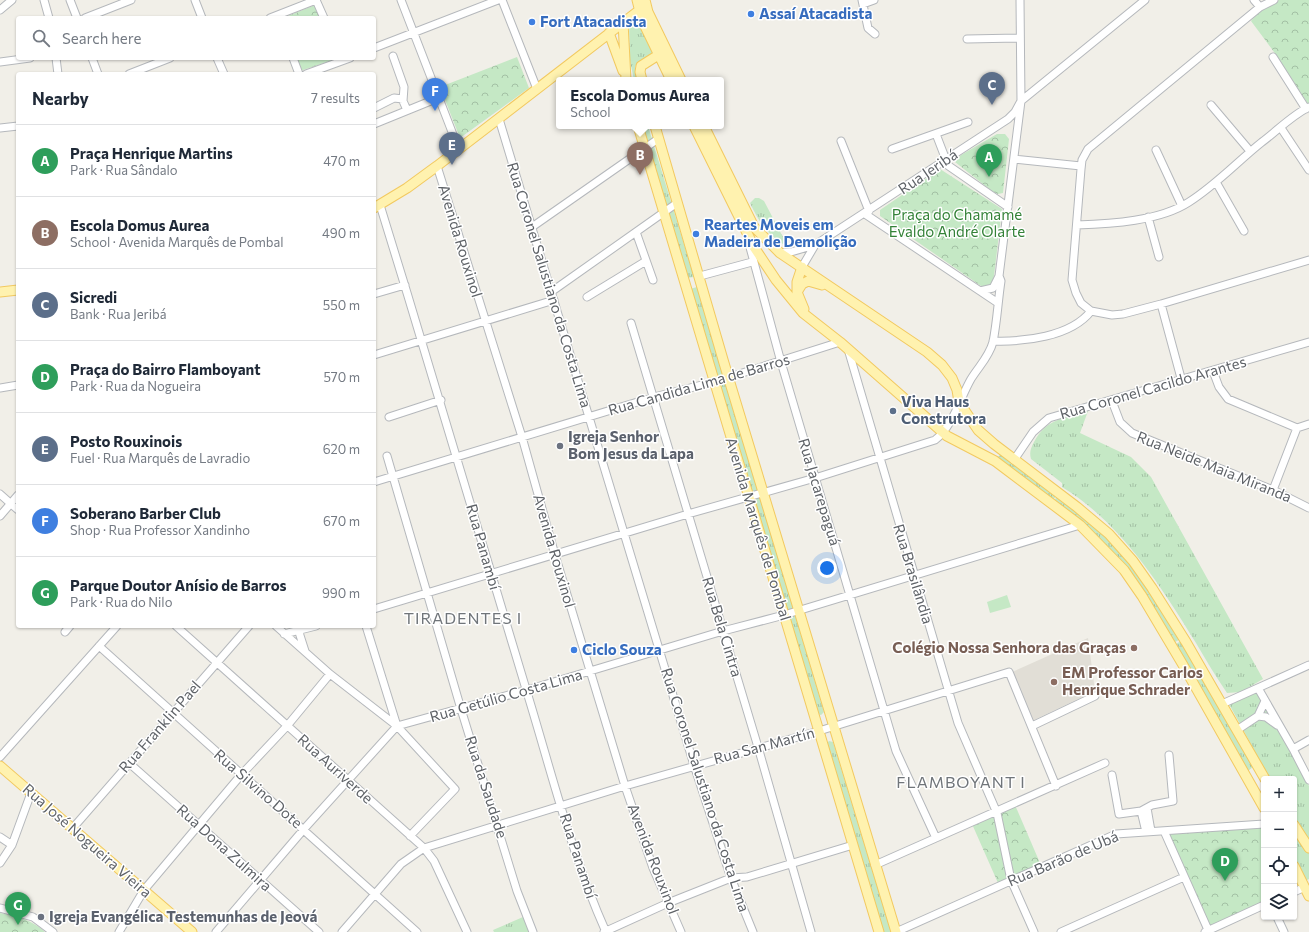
<!DOCTYPE html>
<html lang="en">
<head>
<meta charset="utf-8">
<style>
  body { margin:0; font-family:Commissioner,sans-serif; background:#f2f2f3; color:#1f2937 }
  .controls { position:absolute; right:12px; bottom:12px; display:grid; overflow:hidden; border-radius:4px; box-shadow:0 1px 3px #0004 }
  .controls button { width:36px; height:36px; display:grid; place-items:center; padding:0; border:0; border-bottom:1px solid #e0e1e3; background:#fff; color:#1f2937; font:20px sans-serif }
  .you { position:absolute; left:827px; top:568px; width:14px; height:14px; margin:-10px; border:3px solid #fff; border-radius:50%; background:#1a73e8; box-shadow:0 0 0 6px #1a73e833 }
  .badge { display:grid; place-items:center; width:26px; height:26px; border-radius:50%; background:#111827; color:#fff; font-size:13px; font-weight:700 }
  .pin { position:absolute; translate:-50% -33px; filter:drop-shadow(0 1px 2px #0008) }
  .pin::after { content:''; position:absolute; top:21px; width:14px; height:12px; background:inherit; clip-path:polygon(0 0,100% 0,50% 100%) }
  .popup { position:absolute; left:556px; top:77px; width:168px; height:52px; box-sizing:border-box; display:grid; place-content:center; border-radius:4px; background:#fff; filter:drop-shadow(0 1px 3px #0005); font-size:13px; white-space:nowrap; color:#747a83 }
  .popup b { font-size:15px; color:#1f2937 }
  .popup::after { content:''; position:absolute; left:50%; top:100%; margin-left:-8px; border:8px solid transparent; border-top-color:#fff }
  .list { margin:0; padding:0; list-style:none }
  h2 { display:flex; justify-content:space-between; align-items:center; height:52px; margin:0; padding:0 16px; font-size:17px }
  h2 small { font-size:13px; font-weight:400; color:#747a83 }
  .list li { display:grid; grid-template-columns:26px 1fr auto; gap:12px; align-items:center; box-sizing:border-box; height:72px; padding:0 16px; border-top:1px solid #e0e1e3 }
  .list b { display:block; font-size:15px; white-space:nowrap }
  .list p { margin:0; font-size:13px; white-space:nowrap; color:#747a83 }
  .list em { font-size:13px; font-style:normal; color:#747a83 }
  .icon { flex:none; width:22px; height:22px; fill:none; stroke:currentColor; stroke-width:2; stroke-linecap:round; stroke-linejoin:round }
  .map { position:relative; flex:none; width:1309px; height:932px; overflow:hidden }
  .search { position:absolute; background:#fff; box-shadow:0 1px 3px #0004; left:16px; top:16px; width:360px; height:44px; display:flex; align-items:center; gap:10px; box-sizing:border-box; padding:0 14px; border-radius:4px; color:#747a83; font-size:15px }
  .panel { position:absolute; background:#fff; box-shadow:0 1px 3px #0004; left:16px; top:72px; width:360px; height:556px; border-radius:4px }
  .map>svg:first-child { display:block }
</style>
</head>
<body>
<div class="map">
<svg width="1309" height="932" viewBox="0 0 1309 932">
  <defs>
    <pattern id="grass-tufts" width="24" height="20" patternUnits="userSpaceOnUse"><rect width="24" height="20" fill="#c5e8c5"/><path d="M3 7l-1-3M5 7V3M7 7l1-3M15 17l-1-3M17 17v-4M19 17l1-3" fill="none" stroke="#a3c0a4"/></pattern>
    <pattern id="forest-crowns" width="20" height="18" patternUnits="userSpaceOnUse"><rect width="20" height="18" fill="#c5e8c5"/><path d="M2 6a3 3 0 1 1 6 0M12 15a3 3 0 1 1 6 0" fill="none" stroke="#a3c0a4"/></pattern>
  </defs>
  <rect width="100%" height="100%" fill="#f1efe8"/>
  <!-- education -->
  <path fill="#e1ded6" d="M1088 638 1095 691 1032 721 1010 673Z"/>
  <!-- grass -->
  <path fill="url(#grass-tufts)" d="M636 18 654 53 637 63 635 67 639 80H634L630 61 629 24 632 20Z
    M641 126H648L694 277 687 278Z
    M755 198H759L764 201 784 239 783 244C766 233 758 220 750 203Z
    M697 287 824 712 821 715 817 714 690 289Z
    M1088 411 1080 433 1131 457 1151 477 1263 679 1241 692 1227 693C1216 677 1206 660 1196 643 1161 586 1120 522 1062 487V483L1031 459C1029 452 1031 448 1034 442 1047 418 1065 418 1088 411Z
    M1002 452 1058 494 1052 501 996 460Z
    M1059 494 1121 548 1183 638 1173 643 1143 592 1053 502Z
    M1183 640 1255 765 1247 772 1174 645Z
    M1258 692 1309 786V843L1294 819V779H1270L1229 704Z
    M829 741 833 742 891 932H883L826 744Z
    M1294 826 1309 848V879L1303 882 1294 864Z
    M523 917 531 932H494L493 930Z"/>
  <!-- forest -->
  <path fill="url(#forest-crowns)" d="M1279 0H1309V104H1308L1274 52 1251 21C1259 12 1267 4 1279 0Z
    M315 5 320 18H283Z
    M517 57 529 88 460 138 440 87Z
    M295 58H336V59L300 71Z
    M997 134H1005L1009 139 1003 193 998 194 993 192 955 162 961 155Z
    M940 169 1002 209 994 276 991 286 985 288 981 286 880 216V210Z
    M1015 805 1040 863 998 883 972 824Z
    M1264 824V905L1208 930 1164 831Z
    M0 913C17 916 32 920 45 932H0Z"/>
  <!-- pitch -->
  <path fill="#c5e8c5" d="M1007 595 1011 607 990 613 987 602Z"/>
  <g fill="none" stroke-linecap="round" stroke-linejoin="round">
    <!-- minor casing -->
    <g stroke="#b5b8bc" stroke-width="9">
      <path id="minor" d="M44 0 49 18
        M70 0 77 18
        M195 0 202 18
        M401 0 459 150
        M502 0 537 89
        M862 0 868 28 875 34
        M1254 0 1260 7
        M1274 0 1260 7 1243 21 1088 149 1082 160 1081 169 1072 280 1076 293 1081 303 1091 311 1112 315 1123 314 1161 304 1309 260
        M863 4 874 0
        M0 10 12 0
        M85 18 131 0
        M270 18 316 0 324 18
        M967 39 1019 38
        M374 48 498 0
        M393 56 404 87 403 101 407 110
        M1273 57 1306 109
        M56 58 58 74
        M92 58 98 74
        M217 58 224 74
        M293 58 299 74
        M0 62 30 58
        M129 74 170 58
        M306 74 350 58
        M1211 105 1250 151
        M374 108 394 98 403 99
        M499 119 694 765 731 878 753 932
        M374 124 438 98
        M0 128 18 126
        M1281 128 1309 170
        M936 134 946 160
        M841 141 869 211
        M892 149 968 122
        M1156 150 1182 206
        M1014 159 1081 166
        M943 162 1008 207
        M437 166 522 437 555 555 625 786 653 868 681 932
        M1216 182 1244 231
        M380 205C430 366 477 528 526 689 551 770 571 854 606 932
        M865 214 998 303
        M1148 217 1159 257
        M1077 225C1111 224 1160 221 1189 202 1216 185 1238 161 1262 142 1277 131 1292 115 1309 107
        M532 227 658 139
        M636 232 653 280
        M748 240 781 362 896 751 936 838
        M780 253 791 252 815 245 1008 119 1015 112 1021 101 1145 0
        M802 267 815 245
        M700 276 752 262
        M980 291 993 288 999 276 1021 101 1020 0
        M551 292 677 203
        M374 294 405 285
        M587 297 646 261
        M1161 304 1181 378
        M631 323 758 747 811 932
        M993 341C1023 342 1071 337 1091 311
        M848 349 958 723 997 813 1011 880 1034 932
        M374 355 554 300
        M1213 371 1219 387 1228 399 1297 428 1309 424
        M0 388 18 385
        M1112 401 1120 422 1132 433 1273 490 1309 508
        M389 417 441 400
        M387 456 461 709 517 891 533 932
        M1014 460 1033 432 1049 418 1309 342
        M374 482 654 397 714 382 840 342
        M1273 490 1297 428
        M0 494 18 510
        M0 516 18 495
        M374 609 688 514 815 478 935 440C953 426 960 398 971 379 979 366 989 357 993 342 997 322 998 301 1001 281L999 276
        M176 626 424 848 434 861 467 932
        M276 626 330 674 397 726 455 789 410 836
        M297 626 305 651
        M366 626 397 726
        M65 632 70 626
        M284 634 316 626
        M99 646 417 932
        M1258 688 1293 749 1309 780
        M1222 704 1309 665
        M1258 716 1266 717 1277 725
        M397 726 527 690 723 631 784 615 1080 525
        M1032 726 1095 696
        M1237 730 1258 716 1265 701
        M1293 749 1309 740
        M0 757 117 626
        M129 763 319 932
        M1112 775 1119 814 1141 811 1146 832
        M1147 808 1151 831
        M1141 811 1152 805 1173 801 1169 755
        M72 829 249 626
        M1164 831 1209 932
        M0 837 12 845
        M0 863 12 845 31 793
        M875 865 1105 763
        M1294 892 1305 887
        M0 908 33 917 53 932
        M1277 917 1284 932
        M119 932 144 890 241 775 287 726 330 674
        M216 932 304 829 397 726
        M342 932 401 864 424 848 625 786 819 731 1009 672 1056 786
        M604 932 668 903 731 878 747 877 853 845
        M896 932 1116 834 1264 824
        M1061 932 1184 877
        M1205 932 1264 905"/>
    </g>
    <!-- major casing -->
    <g stroke="#f2c960" stroke-width="11">
      <path id="major" d="M637 0 642 20 671 80
        M645 0 648 12 681 80
        M623 22 626 80
        M609 33 623 71
        M642 80 640 72 641 66 663 52
        M638 126 879 932
        M655 126 724 363 896 932
        M694 126 754 247 776 280 803 313 840 342 947 436 995 461 1080 525 1124 570 1142 596 1183 665 1264 808
        M704 126 754 227 780 253 927 352 942 365 952 378 957 390 959 402 978 430 994 444 1077 507 1109 534 1133 561 1152 588 1186 642 1265 779
        M374 208 407 188 437 166 646 5
        M797 291V282L802 267
        M0 292 18 290
        M804 309 797 292 802 284 808 281 822 285
        M0 766 192 932
        M1294 825 1309 848
        M1294 866 1309 896"/>
    </g>
    <!-- minor -->
    <use href="#minor" stroke="#fff" stroke-width="7"/>
    <!-- major -->
    <use href="#major" stroke="#fff2af" stroke-width="9"/>
  </g>
  <!-- markers -->
  <g fill="#3f7fe0" stroke="#fff" stroke-width="1.5">
    <circle cx="751" cy="14" r="4"/>
    <circle cx="532" cy="22" r="4"/>
    <circle cx="696" cy="234" r="4"/>
    <circle cx="574" cy="650" r="4"/>
  </g>
  <circle fill="#5c6f8a" stroke="#fff" stroke-width="1.5" cx="893" cy="411" r="4"/>
  <g fill="#6b7280" stroke="#fff" stroke-width="1.5">
    <circle cx="560" cy="446" r="4"/>
    <circle cx="41" cy="917" r="4"/>
  </g>
  <g fill="#8d6e63" stroke="#fff" stroke-width="1.5">
    <circle cx="1134" cy="648" r="4"/>
    <circle cx="1054" cy="682" r="4"/>
  </g>
  <g text-anchor="middle" stroke-width="3" stroke-linejoin="round" paint-order="stroke">
    <!-- shop labels -->
    <g font-size="15" font-weight="bold" fill="#366cbe" stroke="#fff" text-anchor="start">
      <text x="759" y="19">Assaí Atacadista</text>
      <text x="540" y="27">Fort Atacadista</text>
      <text x="704" y="230">Reartes Moveis em<tspan x="704" dy="17">Madeira de Demolição</tspan></text>
      <text x="582" y="655">Ciclo Souza</text>
    </g>
    <!-- street labels -->
    <g font-size="15" fill="#5f6368" stroke="#fff">
      <text transform="translate(928 172) rotate(-34)" y="5">Rua Jeribá</text>
      <text transform="translate(460 241) rotate(73)" y="5">Avenida Rouxinol</text>
      <text transform="translate(549 285) rotate(73)" y="5">Rua Coronel Salustiano da Costa Lima</text>
      <text transform="translate(699 385) rotate(-16)" y="5">Rua Candida Lima de Barros</text>
      <text transform="translate(1153 388) rotate(-16)" y="5">Rua Coronel Cacildo Arantes</text>
      <text transform="translate(1214 467) rotate(22)" y="5">Rua Neide Maia Miranda</text>
      <text transform="translate(819 492) rotate(73)" y="5">Rua Jacarepaguá</text>
      <text transform="translate(758 529) rotate(73)" y="5">Avenida Marquês de Pombal</text>
      <text transform="translate(483 547) rotate(74)" y="5">Rua Panambí</text>
      <text transform="translate(554 551) rotate(74)" y="5">Avenida Rouxinol</text>
      <text transform="translate(913 574) rotate(73)" y="5">Rua Brasilândia</text>
      <text transform="translate(722 627) rotate(73)" y="5">Rua Bela Cintra</text>
      <text transform="translate(506 696) rotate(-16)" y="5">Rua Getúlio Costa Lima</text>
      <text transform="translate(160 727) rotate(-49)" y="5">Rua Franklin Pael</text>
      <text transform="translate(764 746) rotate(-15)" y="5">Rua San Martín</text>
      <text transform="translate(335 769) rotate(42)" y="5">Rua Auriverde</text>
      <text transform="translate(486 787) rotate(72)" y="5">Rua da Saudade</text>
      <text transform="translate(258 789) rotate(41)" y="5">Rua Silvino Dote</text>
      <text transform="translate(705 790) rotate(72)" y="5">Rua Coronel Salustiano da Costa Lima</text>
      <text transform="translate(87 841) rotate(41)" y="5">Rua José Nogueira Vieira</text>
      <text transform="translate(224 848) rotate(42)" y="5">Rua Dona Zulmira</text>
      <text transform="translate(578 856) rotate(72)" y="5">Rua Panambí</text>
      <text transform="translate(653 859) rotate(69)" y="5">Avenida Rouxinol</text>
      <text transform="translate(1063 859) rotate(-23)" y="5">Rua Barão de Ubá</text>
    </g>
    <!-- park labels -->
    <g font-size="15" fill="#348238" stroke="#fff">
      <text x="957" y="220">Praça do Chamamé<tspan x="957" dy="17">Evaldo André Olarte</tspan></text>
    </g>
    <!-- service labels -->
    <g font-size="15" font-weight="bold" fill="#4e5e75" stroke="#fff" text-anchor="start">
      <text x="901" y="407">Viva Haus<tspan x="901" dy="17">Construtora</tspan></text>
    </g>
    <!-- worship labels -->
    <g font-size="15" font-weight="bold" fill="#5b616d" stroke="#fff" text-anchor="start">
      <text x="568" y="442">Igreja Senhor<tspan x="568" dy="17">Bom Jesus da Lapa</tspan></text>
      <text x="49" y="922">Igreja Evangélica Testemunhas de Jeová</text>
    </g>
    <!-- education labels -->
    <g font-size="15" font-weight="bold" fill="#785e54" stroke="#fff" text-anchor="end">
      <text x="1126" y="653">Colégio Nossa Senhora das Graças</text>
      <text x="1062" y="678" text-anchor="start">EM Professor Carlos<tspan x="1062" dy="17">Henrique Schrader</tspan></text>
    </g>
    <!-- neighbourhood labels -->
    <g font-size="16" letter-spacing="1" fill="#70757a" stroke="#fff">
      <text x="463" y="624">TIRADENTES I</text>
      <text x="961" y="788">FLAMBOYANT I</text>
    </g>
  </g>
</svg>
<div class="controls">
<button>+</button>
<button>−</button>
<button><svg class="icon" aria-label="locate" viewBox="0 0 24 24"><circle cx="12" cy="12" r="6"/><path d="M12 2v4M12 18v4M2 12h4M18 12h4"/></svg></button>
<button><svg class="icon" aria-label="layers" viewBox="0 0 24 24"><path d="M12 4l9 5-9 5-9-5zM3 14l9 5 9-5"/></svg></button>
</div>
<div class="you"></div>
<div class="pin badge" style="left:989px;top:177px;background:#2e9e5b">A</div>
<div class="pin badge" style="left:640px;top:175px;background:#8d6e63">B</div>
<div class="popup"><b>Escola Domus Aurea</b>School</div>
<div class="pin badge" style="left:992px;top:105px;background:#5c6f8a">C</div>
<div class="pin badge" style="left:1225px;top:881px;background:#2e9e5b">D</div>
<div class="pin badge" style="left:452px;top:165px;background:#5c6f8a">E</div>
<div class="pin badge" style="left:435px;top:111px;background:#3f7fe0">F</div>
<div class="pin badge" style="left:18px;top:925px;background:#2e9e5b">G</div>
<div class="search"><svg class="icon" aria-label="search" viewBox="0 0 24 24"><circle cx="10" cy="10" r="6"/><path d="M15 15l6 6"/></svg>Search here</div>
<section class="panel">
<h2>Nearby<small>7 results</small></h2>
<ul class="list">
<li><span class="badge" style="background:#2e9e5b">A</span><div><b>Praça Henrique Martins</b><p>Park · Rua Sândalo</p></div><em>470 m</em></li>
<li><span class="badge" style="background:#8d6e63">B</span><div><b>Escola Domus Aurea</b><p>School · Avenida Marquês de Pombal</p></div><em>490 m</em></li>
<li><span class="badge" style="background:#5c6f8a">C</span><div><b>Sicredi</b><p>Bank · Rua Jeribá</p></div><em>550 m</em></li>
<li><span class="badge" style="background:#2e9e5b">D</span><div><b>Praça do Bairro Flamboyant</b><p>Park · Rua da Nogueira</p></div><em>570 m</em></li>
<li><span class="badge" style="background:#5c6f8a">E</span><div><b>Posto Rouxinois</b><p>Fuel · Rua Marquês de Lavradio</p></div><em>620 m</em></li>
<li><span class="badge" style="background:#3f7fe0">F</span><div><b>Soberano Barber Club</b><p>Shop · Rua Professor Xandinho</p></div><em>670 m</em></li>
<li><span class="badge" style="background:#2e9e5b">G</span><div><b>Parque Doutor Anísio de Barros</b><p>Park · Rua do Nilo</p></div><em>990 m</em></li>
</ul>
</section>
</div>
</body>
</html>
